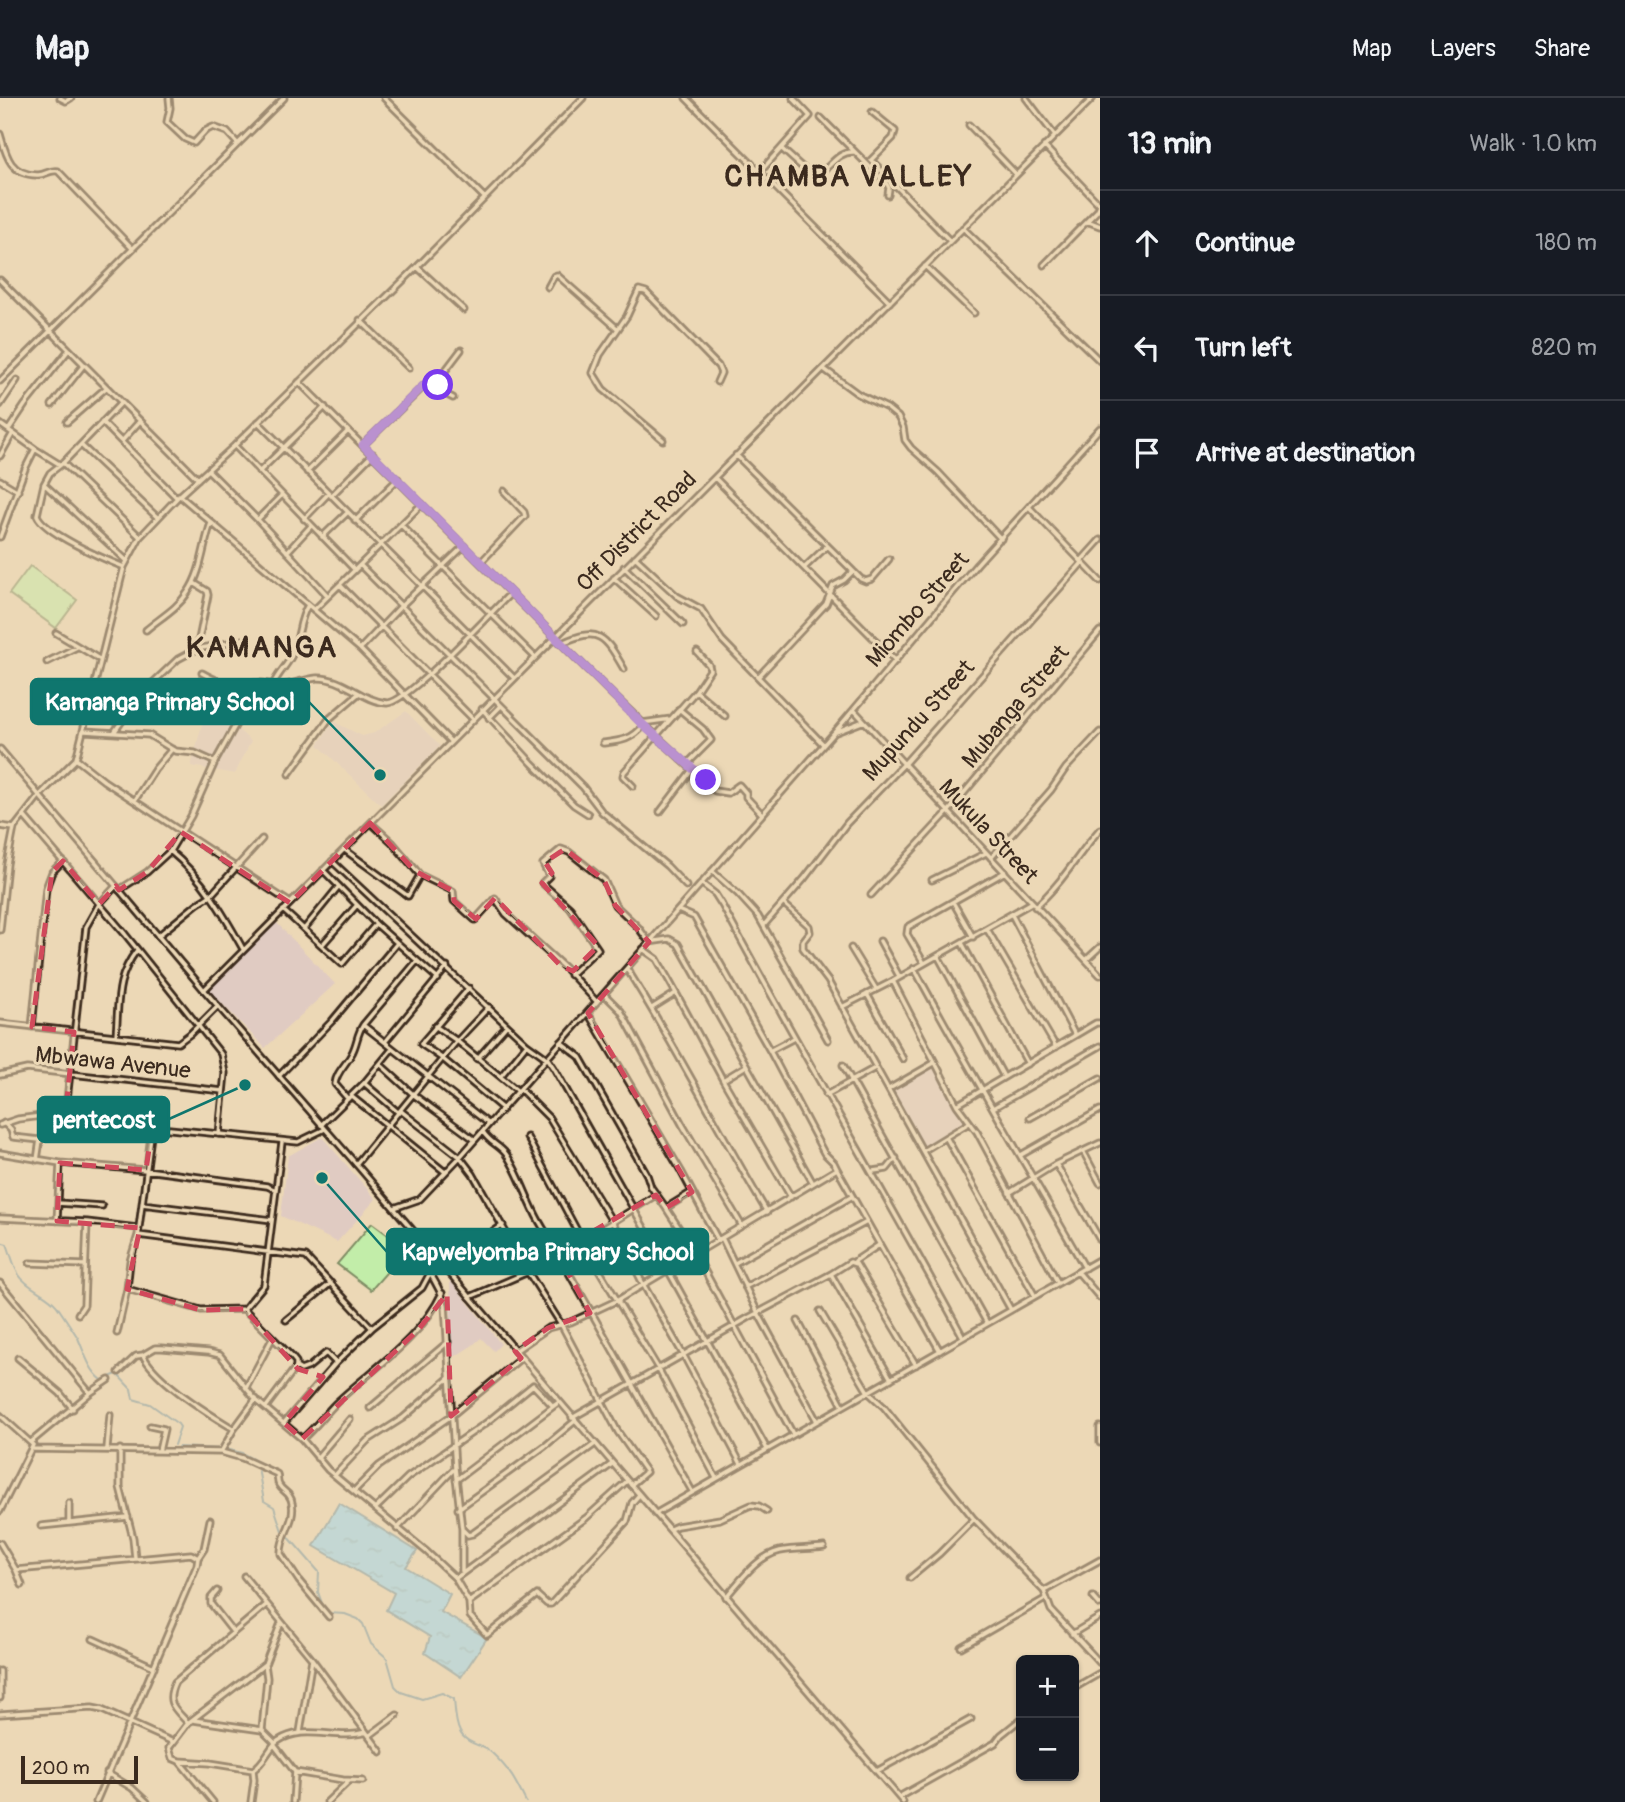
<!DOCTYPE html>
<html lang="en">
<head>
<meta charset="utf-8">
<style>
  body { margin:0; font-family:Pangolin,sans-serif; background:#242831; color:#f1f3f6 }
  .controls { position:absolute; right:21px; bottom:21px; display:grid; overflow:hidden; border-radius:10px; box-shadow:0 2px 5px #0004 }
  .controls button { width:63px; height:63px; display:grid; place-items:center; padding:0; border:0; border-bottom:2px solid #363941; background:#171b24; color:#f1f3f6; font:35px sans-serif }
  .scale { position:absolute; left:21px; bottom:18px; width:117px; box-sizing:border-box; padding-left:7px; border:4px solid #3b2a1e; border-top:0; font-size:19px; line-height:24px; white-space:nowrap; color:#3b2a1e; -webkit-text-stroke:5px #ecd8b6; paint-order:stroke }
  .stop { position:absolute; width:21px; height:21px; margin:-16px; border:5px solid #7c3aed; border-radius:50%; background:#fff }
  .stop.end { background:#7c3aed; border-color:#fff; box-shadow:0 2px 7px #0008 }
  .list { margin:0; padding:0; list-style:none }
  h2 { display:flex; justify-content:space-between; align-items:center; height:91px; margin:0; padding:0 28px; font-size:30px }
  h2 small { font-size:23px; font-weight:400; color:#9ea1a6 }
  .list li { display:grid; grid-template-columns:46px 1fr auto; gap:21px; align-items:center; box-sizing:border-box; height:105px; padding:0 28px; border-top:2px solid #363941 }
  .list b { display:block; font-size:26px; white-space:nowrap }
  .list em { font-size:23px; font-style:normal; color:#9ea1a6 }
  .icon { flex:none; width:38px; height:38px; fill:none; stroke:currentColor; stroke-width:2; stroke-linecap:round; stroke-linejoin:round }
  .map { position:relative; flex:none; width:1100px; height:1704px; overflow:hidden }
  header { display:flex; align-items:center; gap:42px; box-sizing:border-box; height:98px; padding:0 35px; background:#171b24; border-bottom:2px solid #363941 }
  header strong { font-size:33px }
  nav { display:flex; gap:38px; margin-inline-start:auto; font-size:24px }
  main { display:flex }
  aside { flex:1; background:#171b24 }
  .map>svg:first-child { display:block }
</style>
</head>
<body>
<header>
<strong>Map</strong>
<nav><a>Map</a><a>Layers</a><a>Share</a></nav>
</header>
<main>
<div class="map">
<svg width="1100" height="1704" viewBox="0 0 1100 1704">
  <defs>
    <pattern id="water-ripples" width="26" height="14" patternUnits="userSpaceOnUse" patternTransform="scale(1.75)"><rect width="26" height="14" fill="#93d6f5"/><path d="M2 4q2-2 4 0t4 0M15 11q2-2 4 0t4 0" fill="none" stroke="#80b8d2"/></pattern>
  </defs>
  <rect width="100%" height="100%" fill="#ecd8b6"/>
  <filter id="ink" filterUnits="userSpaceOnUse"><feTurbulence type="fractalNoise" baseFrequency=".0143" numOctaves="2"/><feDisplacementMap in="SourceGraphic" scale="14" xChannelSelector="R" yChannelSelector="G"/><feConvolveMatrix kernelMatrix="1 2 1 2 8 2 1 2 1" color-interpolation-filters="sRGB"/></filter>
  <g filter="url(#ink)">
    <!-- built -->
    <path fill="#e0cbc2" d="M216 612 251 643 235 676 191 668 202 626Z
      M406 613 440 648 381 707 318 647 333 623 362 638 374 635Z
      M275 823 335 886 265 950 207 890Z
      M934 967 966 1024 925 1049 892 992Z
      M322 1039 376 1101 337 1144 281 1118 288 1058Z
      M450 1182 501 1246 494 1253 481 1240 473 1247 451 1261Z"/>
    <!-- pitch -->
    <path fill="#c2eda9" stroke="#7e8c64" stroke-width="2" d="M30 468 77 502 56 530 9 496Z
      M372 1125 407 1151 371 1192 337 1166Z"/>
    <!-- water -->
    <path fill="url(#water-ripples)" stroke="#70919f" stroke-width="2" d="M339 1405 417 1453 406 1469 450 1496 441 1514 487 1540 461 1579 425 1555 430 1539 386 1512 394 1495 314 1448Z"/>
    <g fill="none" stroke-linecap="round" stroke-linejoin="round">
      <!-- stream -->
      <path stroke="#70919f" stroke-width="2" d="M0 1144 7 1146C11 1156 13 1167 19 1177 28 1191 47 1195 57 1208 59 1211 77 1238 78 1240 84 1254 89 1272 102 1282L117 1276 131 1291 133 1301 150 1306 178 1326 180 1329 174 1347
        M178 1349 221 1351
        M226 1351 242 1355 258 1364
        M258 1370 264 1403 274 1409 282 1433
        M287 1437 319 1474 318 1494 324 1511
        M328 1515 345 1516 358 1521 363 1526 371 1546 387 1560 395 1588 401 1594 422 1601 442 1595 454 1601C455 1611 455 1625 460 1634 466 1646 483 1647 492 1655 510 1672 515 1682 526 1704"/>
      <!-- minor casing -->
      <g stroke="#3b2a1e" stroke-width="9">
        <path id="minor" d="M60 0 66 3 71 0
          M169 0 170 10 167 24 185 41 194 45 205 33 213 29 227 34 238 46
          M384 0 484 99
          M686 0 890 204
          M1026 0 1055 38
          M872 14 895 33 893 40 871 62 950 143
          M821 20 887 86 889 90 888 97
          M969 27 1016 76
          M0 36C6 57 10 77 37 77 45 78 49 71 58 73L132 150
          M782 51 813 79C829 74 835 53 854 54
          M760 74 810 18 793 0
          M1087 123 1100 128
          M963 130 1100 263
          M1044 167 1097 113 1100 107 1044 48
          M925 168 974 215
          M417 169 464 212
          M0 182 198 381
          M548 189 554 178 557 177 618 231
          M360 222 409 270
          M824 271 858 296 887 310 898 319 903 329 905 342 911 350 938 374 1001 441
          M0 283 284 0
          M299 284 614 598 715 693 728 695 739 687 746 695V699L761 715
          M438 292 442 277 461 252
          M121 305 63 365 50 375 44 386 37 417C44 435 104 461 124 469
          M0 307 17 282
          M52 307 83 268
          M67 324 106 290
          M102 324 177 400
          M258 324 514 580
          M0 326 35 351
          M9 331 25 307 68 253
          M663 342 603 291 593 275 600 257 627 218 639 192 646 194 718 268 721 275 717 284
          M122 343 139 324
          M364 346 426 286 453 300
          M81 347 158 420
          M235 348 355 472
          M736 357 861 481 866 483 872 481 889 461
          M0 358 13 335
          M63 365 140 439
          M208 372 258 422 328 498
          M259 374 325 309
          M307 374 348 333
          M715 380 896 563
          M0 382 18 393
          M44 386 126 462
          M179 397 360 551 450 643
          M331 398 373 356
          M1030 410 1100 483
          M258 421 281 398
          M304 421 328 396
          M355 423 398 381
          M401 427 535 559
          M0 439 25 371 35 351 59 366
          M322 439 347 415
          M287 454 311 428
          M635 459 677 498 701 511 722 542 823 646
          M1081 463 1100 442
          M481 464 525 418 524 414 504 393
          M360 467 583 689 602 714 667 768 686 788
          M624 469 683 526
          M804 470 827 448
          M614 480 656 518
          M194 485 207 493 208 497 197 551
          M340 487 473 621
          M314 512 422 406
          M146 532C160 520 178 510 188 494 202 474 203 447 211 425
          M56 535 99 561
          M562 545C599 528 605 538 624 571
          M360 551 401 508 464 448
          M47 564 77 549
          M202 575C228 590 233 585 259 585 268 585 276 589 286 587 296 585 306 581 317 580 343 579 362 603 387 605 407 606 492 513 511 495
          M758 579 826 506 833 488 844 482 853 473
          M273 587C278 575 287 568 292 557 300 541 298 523 308 507
          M696 593 725 618
          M482 611 532 665 574 707 588 716
          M679 611 703 631 711 642 687 666
          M854 612 1100 877
          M489 620 501 608
          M642 625 671 621
          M85 633 149 637 175 653 195 655 215 664
          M115 633 141 596 178 561 197 551 244 542
          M836 634 864 623
          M603 645C621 643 632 642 644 627
          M76 661 104 683 289 804
          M289 676 329 621 358 596
          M633 688 623 678 624 674 696 593 710 572 709 567 697 554
          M135 702 155 671 172 651
          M660 714 692 672
          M24 718 125 836 221 956 225 975 219 1036
          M371 725 392 744 420 777 453 793 454 803 475 822 495 800 506 816 565 870 597 904
          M0 728 14 730
          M345 752 408 798 420 777
          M170 753C203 780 223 815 243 851
          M991 760 1051 692 1066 670 1100 634
          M332 763 527 946 548 961 554 970 668 1172
          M323 772 376 826 438 881
          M712 773 738 796 758 818 828 942
          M932 782 986 755
          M701 785 715 796 722 807C800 953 885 1094 963 1239
          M119 792 147 774 170 753 191 718 215 664 240 619
          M871 797 948 714 1100 533
          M953 804 973 839
          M783 805 809 828 810 834 803 843V850L828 883 1011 1212
          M1031 805 893 883 957 1007 1096 925H1100
          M1035 809C1061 787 1078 756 1100 731
          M283 812 342 866 376 826
          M678 812 694 819 770 953 824 1055 834 1065 837 1071
          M1012 817 1075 937
          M764 827 804 781 847 725 904 666 1082 465
          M304 831 339 788
          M987 831 1056 949
          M0 832 7 766 14 730 39 698 76 661 124 469 140 439 177 400 234 348 417 169 583 0
          M158 838 197 806 211 797 262 741
          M880 843 899 878
          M962 845 1028 966
          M322 847 357 807
          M851 850 876 891
          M643 851 657 861 676 895
          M938 858 1004 979
          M1087 861 1100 849
          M924 865 907 836 908 829 1005 774
          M914 870C969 972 1028 1070 1085 1170
          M627 871C677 950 719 1034 767 1114
          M570 877 598 851 570 810 542 785 549 778 543 766 561 751 569 754 604 782 615 807 638 829 649 844 669 841 678 846 813 1085
          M469 890 421 946 443 961 503 1011
          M204 892 1093 0
          M604 896 621 913 682 1026 742 1128
          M867 896 903 961
          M842 909 893 883
          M652 910 676 895 723 982 791 1099
          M588 915 681 1073 718 1142
          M0 925 178 945 190 936 218 908
          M363 927 489 1026
          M435 928 457 943 518 993
          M32 929 46 790 52 774 63 763
          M116 938C119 903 115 881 137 852
          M385 944 447 869
          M561 944 580 959 647 1077 651 1089 666 1110
          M771 952 794 940
          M477 961 507 927
          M380 966 414 997 475 1042
          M843 967 987 1225
          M0 977 27 971 223 993
          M279 978 332 923 397 845
          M501 978 527 946
          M723 982 746 968
          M364 985 399 1015
          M520 991 549 1020 613 1125 643 1186 684 1258 741 1366
          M889 991 934 965
          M826 997 875 970
          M351 998 445 1074
          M348 1001 335 986C336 974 347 966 352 955 357 946 357 936 363 927L417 863
          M957 1007 977 1034 1058 1185
          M993 1010 1100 948
          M401 1013 460 1059 473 1076 528 1174 561 1226 618 1334 646 1374 631 1387
          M65 1020 86 829 99 806 116 788
          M1030 1020 1100 980
          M4 1025 11 1032 13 1039 40 1042 37 1062
          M321 1027 364 985 392 951
          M152 1030 138 1137 306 1159 372 1230
          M483 1034C490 1045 499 1047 506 1056 519 1074 527 1102 539 1123 591 1212 641 1303 692 1393
          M527 1039 589 1155 659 1272 716 1380
          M946 1039 1035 1198
          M923 1053 969 1025
          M1083 1053 1100 1085
          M0 1055 60 1065 146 1072 267 1088 276 1092
          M1021 1057 1100 1012
          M356 1066 457 943 489 909
          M1056 1066 1100 1142
          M873 1073 887 1071 896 1060
          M692 1094 666 1110 695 1155 793 1336
          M1009 1095 1056 1066 1100 1045
          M58 1105 102 1108
          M142 1106 272 1122
          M394 1110 420 1101 460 1059 834 635 977 466 1100 330
          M0 1120 87 1124 138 1130
          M57 1123 60 1065
          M410 1131C414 1160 438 1179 445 1207L455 1370 462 1431V1473
          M722 1140 758 1215 817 1323
          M557 1154 584 1142 656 1097
          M855 1163 879 1147
          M30 1165 85 1167
          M735 1165 851 1099
          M668 1172 767 1351
          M1078 1174 1100 1200
          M831 1176 850 1164 856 1166 916 1267
          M0 1185 90 1295
          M745 1189 865 1125
          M127 1191 201 1212 244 1211 264 1187 282 1044
          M470 1199 528 1174
          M244 1211 292 1259 296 1264V1269
          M820 1213 868 1294 884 1309 974 1421 1044 1493 1051 1512 1100 1565
          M78 1216 84 1207 87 1124
          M286 1222 331 1185
          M798 1223 843 1308
          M117 1235 127 1191 130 1163 138 1137
          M515 1253 548 1230 571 1224 618 1202 837 1071 940 1253
          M143 1257C155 1282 209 1316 234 1331
          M18 1260 60 1295 73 1311
          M296 1269 301 1272 309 1269 326 1255 336 1265
          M119 1274 136 1258 143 1257 155 1250H162L208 1254 220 1257 255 1301 302 1341 328 1372 427 1454 455 1480 469 1504 470 1518 487 1537 537 1497 547 1506H551L627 1423 632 1405 639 1397
          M246 1290 272 1241
          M266 1309 296 1269
          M370 1310 448 1244
          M0 1317 33 1347 0 1413
          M572 1320 748 1220 831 1176 891 1281
          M284 1325 336 1265 372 1230 422 1190 430 1175 444 1169 503 1127
          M150 1328 164 1331 159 1353
          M1100 1329V1345
          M302 1341C314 1331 324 1317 336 1305 373 1270 420 1242 442 1195
          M31 1344 90 1295 109 1282
          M33 1351 221 1354 242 1360 277 1376C278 1380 277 1384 279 1387 283 1394 291 1395 292 1405 296 1424 280 1437 281 1456L299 1483 329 1519
          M107 1351 110 1317
          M120 1351V1389L133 1440 135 1460
          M221 1354 234 1331 256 1301
          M317 1360 350 1321
          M335 1377 367 1343 403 1320 449 1280
          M456 1382 559 1304
          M354 1393 379 1368 451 1318 521 1260
          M375 1411 408 1379 486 1325 533 1287 553 1308
          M458 1411 545 1348 575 1323
          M655 1416 1100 1161
          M69 1424V1405
          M41 1428 128 1419
          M397 1431 453 1372
          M670 1431 677 1428 720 1421 751 1407 759 1408 767 1413
          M463 1432 468 1437 472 1436 595 1346
          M0 1445 16 1472 191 1456 198 1460 197 1467 96 1704
          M198 1460 204 1451 210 1422
          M16 1472 22 1487
          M244 1478 312 1561 381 1654
          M456 1480 612 1366
          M910 1480 939 1456 974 1421
          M217 1493 211 1500V1506L233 1534
          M1044 1493 1100 1462
          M726 1499C740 1483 757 1458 780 1453 794 1450 809 1451 824 1449
          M1093 1499 1100 1507
          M469 1504 586 1420 627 1383
          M1072 1536 1100 1519
          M93 1541 154 1569
          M961 1549 1045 1501
          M1074 1590 1100 1575
          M0 1616 92 1610 102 1612 173 1644
          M193 1622 262 1632 275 1645
          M188 1625C174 1610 165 1605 175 1584L266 1507
          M262 1632 267 1580 265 1566 281 1525
          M300 1634 312 1561
          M369 1638 397 1617
          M275 1648 295 1674 293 1704
          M179 1663 210 1665 253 1672C265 1664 270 1648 278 1643 304 1625 337 1643 366 1634
          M877 1673 971 1621
          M295 1674 343 1682 363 1683
          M107 1675 132 1690 147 1704
          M899 1699 995 1645 1001 1637 1021 1621
          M213 1704 179 1663 172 1660 169 1650 188 1625 265 1566
          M251 1704 254 1682 253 1672
          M327 1704 349 1683"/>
      </g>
      <!-- tertiary casing -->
      <g stroke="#3b2a1e" stroke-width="9">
        <path id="tertiary" d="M0 651 204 892 356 1066 903 1704
          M0 1027 18 1021 42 1018 298 1044 325 1031
          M0 1573V1600"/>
      </g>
      <!-- minor -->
      <use href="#minor" stroke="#ecd8b6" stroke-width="3.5"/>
      <!-- tertiary -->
      <use href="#tertiary" stroke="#ecd8b6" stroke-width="3.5"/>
    </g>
  </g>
  <g fill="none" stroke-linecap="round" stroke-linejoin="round" filter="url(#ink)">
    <!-- route -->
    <path stroke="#7c3aed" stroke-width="9" d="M438 287V292L429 286 423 288 363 347 643 627 706 682"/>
  </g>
  <!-- marked area -->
  <path d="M0 0H1100V1704H0ZM370 725 415 773 453 793 454 803 476 821 495 800 561 868 573 873 598 848 542 785 552 775 545 764 565 751 604 782 615 807 649 844 588 915 692 1094 666 1110 656 1097 557 1154 590 1215 548 1230 515 1253 521 1260 451 1318 447 1196 418 1232 302 1341 284 1325 323 1279 298 1271 244 1211 201 1212 127 1191 140 1130 57 1123 60 1065 146 1072 152 1030 65 1020 74 934 32 929 52 774 63 763 99 806 116 788 119 792 147 774 181 734 290 805Z" fill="#ecd8b6" fill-opacity=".55" fill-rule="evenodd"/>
  <path fill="none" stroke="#d1495b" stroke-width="5" stroke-dasharray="14 9" stroke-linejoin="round" d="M370 725 415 773 453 793 454 803 476 821 495 800 561 868 573 873 598 848 542 785 552 775 545 764 565 751 604 782 615 807 649 844 588 915 692 1094 666 1110 656 1097 557 1154 590 1215 548 1230 515 1253 521 1260 451 1318 447 1196 418 1232 302 1341 284 1325 323 1279 298 1271 244 1211 201 1212 127 1191 140 1130 57 1123 60 1065 146 1072 152 1030 65 1020 74 934 32 929 52 774 63 763 99 806 116 788 119 792 147 774 181 734 290 805Z"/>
  <g text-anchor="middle" stroke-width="6" stroke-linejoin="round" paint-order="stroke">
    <!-- street labels -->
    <g font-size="23" fill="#3b2a1e" stroke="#ecd8b6">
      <text transform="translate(636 433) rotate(-45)" y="8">Off District Road</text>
      <text transform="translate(917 511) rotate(-49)" y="8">Miombo Street</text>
      <text transform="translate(1015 608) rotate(-50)" y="8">Mubanga Street</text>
      <text transform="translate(918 622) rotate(-48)" y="8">Mupundu Street</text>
      <text transform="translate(989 733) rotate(47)" y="8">Mukula Street</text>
      <text transform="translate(113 964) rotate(6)" y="8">Mbwawa Avenue</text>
    </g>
    <!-- district labels -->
    <g font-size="30" font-weight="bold" letter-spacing="2" fill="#3b2a1e" stroke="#ecd8b6">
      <text x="849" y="88">CHAMBA VALLEY</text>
      <text x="262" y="559">KAMANGA</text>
    </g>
  </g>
  <!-- callouts -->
  <path fill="none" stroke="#0f766e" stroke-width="2.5" d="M380 677L309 604M245 987L169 1021M322 1080L387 1154"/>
  <g fill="#0f766e" stroke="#ecd8b6" stroke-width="2.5">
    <circle cx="380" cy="677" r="7"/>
    <circle cx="245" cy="987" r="7"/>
    <circle cx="322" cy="1080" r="7"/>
  </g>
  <g fill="#0f766e" stroke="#0f766e" stroke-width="2.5">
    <rect x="31" y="581" width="278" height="45" rx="7"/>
    <rect x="38" y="999" width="131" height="45" rx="7"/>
    <rect x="387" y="1131" width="321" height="45" rx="7"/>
  </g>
  <g font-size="24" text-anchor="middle" font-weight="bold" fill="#fff">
    <text x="170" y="612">Kamanga Primary School</text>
    <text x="104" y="1030">pentecost</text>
    <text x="548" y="1162">Kapwelyomba Primary School</text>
  </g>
</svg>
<div class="controls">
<button>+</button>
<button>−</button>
</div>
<div class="scale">200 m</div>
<div class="stop" style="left:438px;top:287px"></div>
<div class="stop end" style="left:706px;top:682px"></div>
</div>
<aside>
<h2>13 min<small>Walk · 1.0 km</small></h2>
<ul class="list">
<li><svg class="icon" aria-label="ahead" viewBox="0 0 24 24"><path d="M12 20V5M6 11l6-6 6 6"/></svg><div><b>Continue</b></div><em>180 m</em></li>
<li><svg class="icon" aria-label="left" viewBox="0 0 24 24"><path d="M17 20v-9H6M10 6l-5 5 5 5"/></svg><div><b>Turn left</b></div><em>820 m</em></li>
<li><svg class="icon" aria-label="arrive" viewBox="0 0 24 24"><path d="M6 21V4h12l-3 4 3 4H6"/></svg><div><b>Arrive at destination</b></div></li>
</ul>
</aside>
</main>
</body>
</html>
